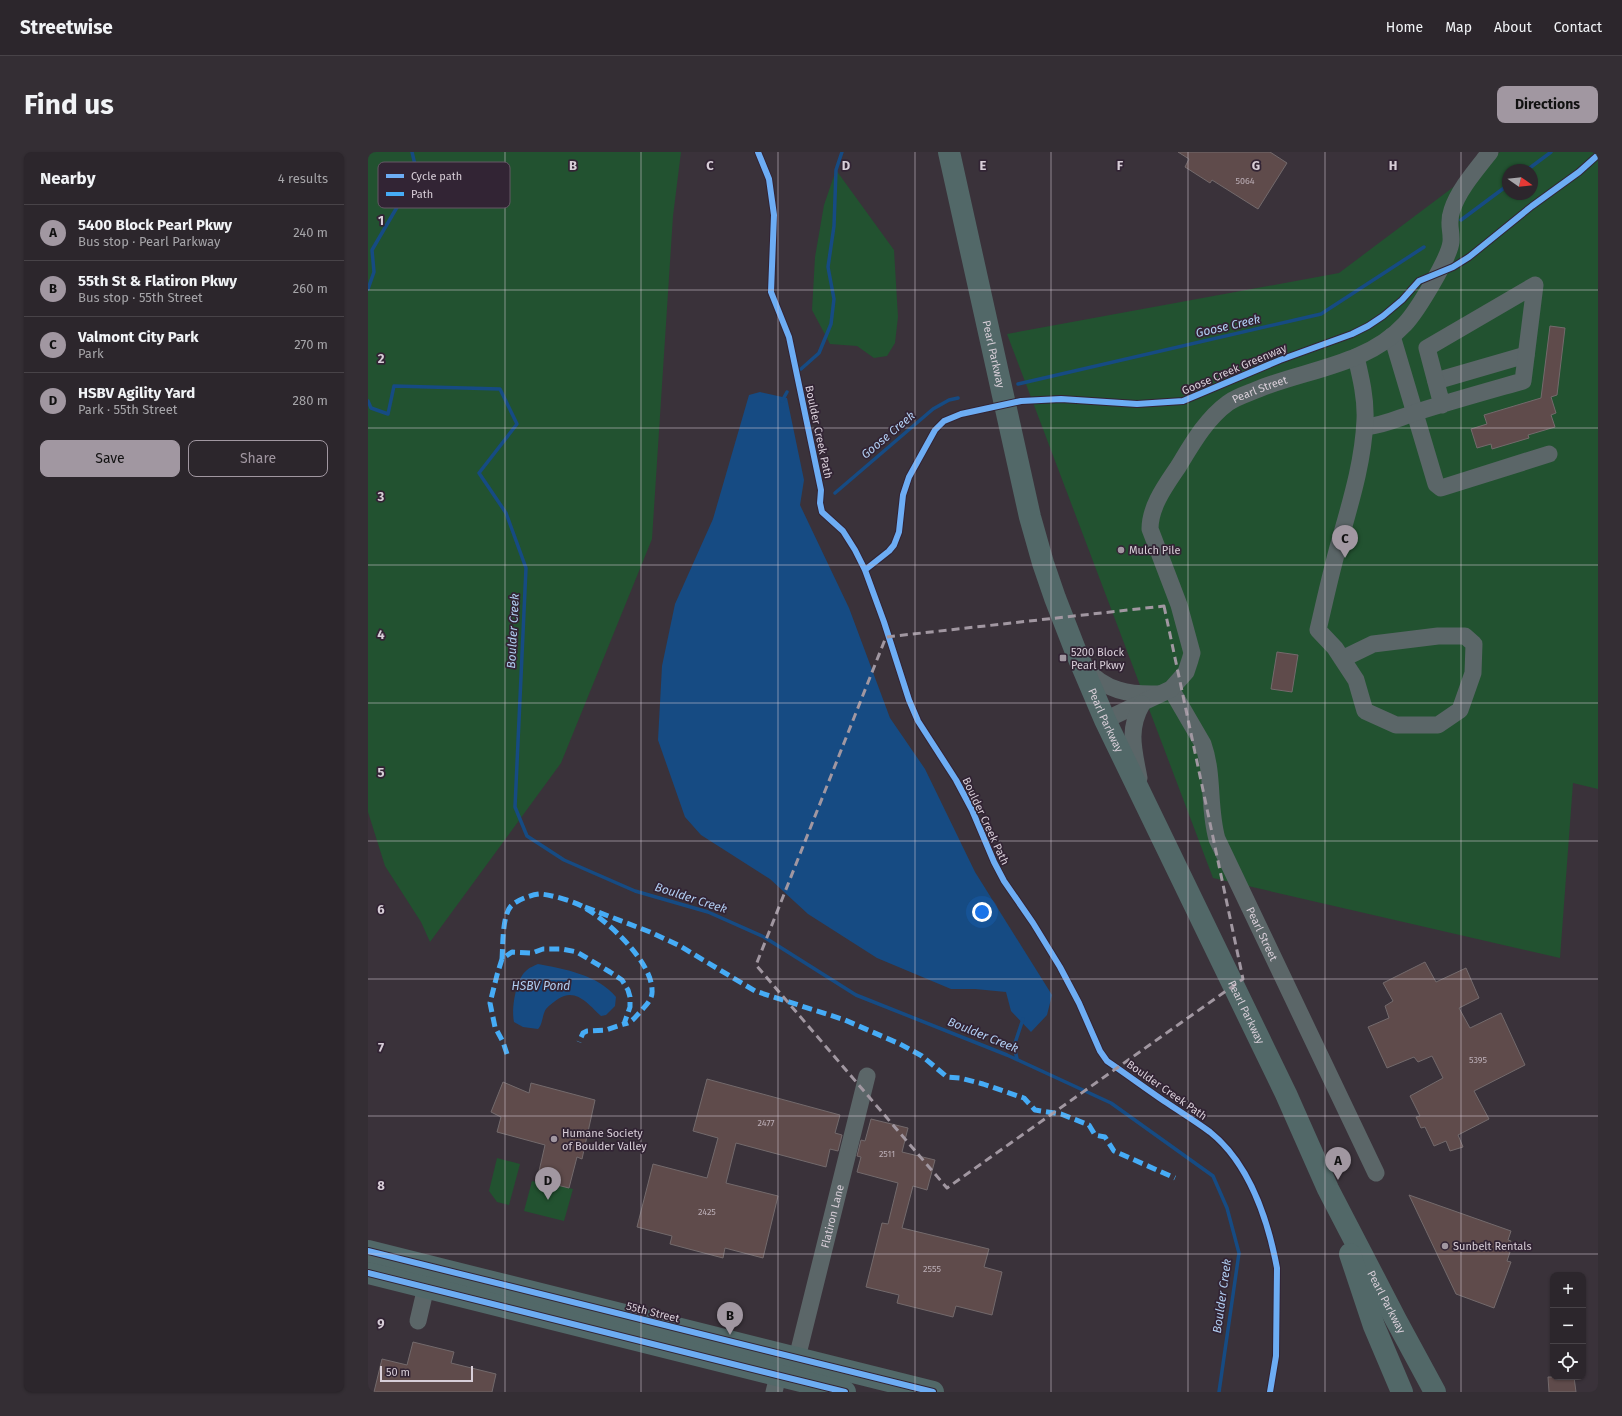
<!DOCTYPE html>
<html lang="en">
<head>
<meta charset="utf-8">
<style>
  body { margin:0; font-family:"Fira Sans",sans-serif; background:#342e34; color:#f1f3f6 }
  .controls { position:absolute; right:12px; bottom:12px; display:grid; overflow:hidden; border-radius:8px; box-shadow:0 1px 3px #0004 }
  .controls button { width:36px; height:36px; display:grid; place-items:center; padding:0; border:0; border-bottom:1px solid #484348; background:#2c262c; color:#f1f3f6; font:20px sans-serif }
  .compass { position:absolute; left:1134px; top:12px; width:36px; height:36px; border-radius:50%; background:#2c262c; box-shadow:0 1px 3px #0004; rotate:104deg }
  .scale { position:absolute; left:12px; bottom:10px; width:93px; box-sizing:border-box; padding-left:4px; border:2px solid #d8ced8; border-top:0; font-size:11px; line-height:14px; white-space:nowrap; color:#d8ced8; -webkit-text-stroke:3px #322434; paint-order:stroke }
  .you { position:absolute; left:614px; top:760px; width:14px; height:14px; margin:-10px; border:3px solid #fff; border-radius:50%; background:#1a73e8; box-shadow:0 0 0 6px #1a73e833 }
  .badge { display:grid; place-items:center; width:26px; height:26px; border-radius:50%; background:#a197a1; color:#111; font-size:13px; font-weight:700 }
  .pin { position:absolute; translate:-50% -33px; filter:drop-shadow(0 1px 2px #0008) }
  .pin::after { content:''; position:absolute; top:21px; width:14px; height:12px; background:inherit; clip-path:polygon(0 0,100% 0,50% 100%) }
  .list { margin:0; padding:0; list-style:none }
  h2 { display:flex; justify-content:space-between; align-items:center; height:52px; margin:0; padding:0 16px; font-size:17px }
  h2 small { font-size:13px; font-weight:400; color:#a6a5a9 }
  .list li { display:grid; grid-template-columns:26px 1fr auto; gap:12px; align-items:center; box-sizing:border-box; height:56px; padding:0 16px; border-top:1px solid #484348 }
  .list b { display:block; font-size:15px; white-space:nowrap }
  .list p { margin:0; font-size:13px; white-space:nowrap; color:#a6a5a9 }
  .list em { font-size:13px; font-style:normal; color:#a6a5a9 }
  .actions { display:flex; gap:8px; padding:12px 16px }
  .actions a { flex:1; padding:9px 0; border:1px solid #a197a1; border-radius:8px; text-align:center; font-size:14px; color:#a197a1 }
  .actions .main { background:#a197a1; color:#111 }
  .icon { flex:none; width:22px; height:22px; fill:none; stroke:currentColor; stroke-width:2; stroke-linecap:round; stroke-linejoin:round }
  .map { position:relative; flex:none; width:1230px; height:1240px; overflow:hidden; border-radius:8px }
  header { display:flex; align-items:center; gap:24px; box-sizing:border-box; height:56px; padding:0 20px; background:#2c262c; border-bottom:1px solid #484348 }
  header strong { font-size:19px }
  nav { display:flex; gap:22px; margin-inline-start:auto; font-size:14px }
  .intro { display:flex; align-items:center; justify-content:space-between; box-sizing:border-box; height:96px; padding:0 24px }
  h1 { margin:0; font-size:28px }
  .button { padding:10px 18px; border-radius:8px; background:#a197a1; color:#111; font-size:14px; font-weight:700 }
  main { display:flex; gap:24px; padding:0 24px }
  aside { flex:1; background:#2c262c; border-radius:8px; box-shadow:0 1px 3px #0004 }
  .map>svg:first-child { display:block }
</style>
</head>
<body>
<header>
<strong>Streetwise</strong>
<nav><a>Home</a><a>Map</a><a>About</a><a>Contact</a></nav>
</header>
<div class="intro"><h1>Find us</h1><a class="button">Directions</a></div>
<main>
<aside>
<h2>Nearby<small>4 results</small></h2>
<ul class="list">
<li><span class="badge">A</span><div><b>5400 Block Pearl Pkwy</b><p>Bus stop · Pearl Parkway</p></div><em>240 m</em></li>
<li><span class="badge">B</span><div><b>55th St &amp; Flatiron Pkwy</b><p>Bus stop · 55th Street</p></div><em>260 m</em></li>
<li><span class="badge">C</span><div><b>Valmont City Park</b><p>Park</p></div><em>270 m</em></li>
<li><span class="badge">D</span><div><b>HSBV Agility Yard</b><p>Park · 55th Street</p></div><em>280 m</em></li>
</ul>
<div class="actions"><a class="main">Save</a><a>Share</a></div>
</aside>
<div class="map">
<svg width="1230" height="1240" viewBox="0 0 1230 1240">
  <rect width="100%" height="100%" fill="#3a323a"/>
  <!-- green -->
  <path fill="#225230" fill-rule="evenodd" d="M0 0H313L305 64 284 387 193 611 62 790 53 770 17 714 0 660Z
    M1132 0H1230V637L1205 631 1192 806 845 726 639 182 971 121ZM1140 18H1164V42H1140Z
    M468 18 526 98 530 165 527 191 519 204 506 206 489 194 462 192 444 158 447 105 456 53Z
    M129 1006 152 1012 141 1053 129 1050 121 1039Z
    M164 1029 172 1031 173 1029 205 1037 196 1069 156 1059Z"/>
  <!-- water -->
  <path fill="#164b83" d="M392 240 419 246 436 328 432 353 481 456 522 566 557 617 607 720 684 843 679 863 663 880 643 859 638 840 607 837H583L509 806 440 762 402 727 333 683 317 665 290 588 294 514 307 452 345 367 381 243Z
    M170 812C197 817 230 823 248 845L247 854 238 863 233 864C221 853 208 835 190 847 186 850 181 853 178 857 174 863 175 872 170 877L155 875 146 870C143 857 148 826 159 818 162 815 166 814 170 812Z"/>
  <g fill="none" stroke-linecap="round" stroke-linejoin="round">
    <!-- stream -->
    <path stroke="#164b83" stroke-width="3.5" d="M1159 18 1183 0
      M1093 68 1140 33
      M0 137 6 120 4 98 49 21 44 0
      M433 217 451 201 463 172 466 147 460 115 466 74 468 18 474 0
      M650 232 953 162 1056 95
      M0 249 3 256 20 262 26 234 132 237 149 272 111 321 138 361 158 416 147 655 159 684 196 708 267 739 340 760 396 785 488 843 639 903 743 951 845 1024 859 1056 871 1101 851 1240
      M414 249 419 240
      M467 341 565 257 581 248 590 246
      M649 907 646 894 655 867"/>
  </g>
  <!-- building -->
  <path fill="#5f4b4b" stroke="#736a6c" d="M810 0H902L919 11 890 57 844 28 842 31 817 15 821 7Z
    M1182 174 1197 176 1189 243 1183 245 1188 261 1183 263 1187 275 1160 283 1161 286 1124 297 1123 292 1109 296 1103 277 1119 272 1116 263 1173 246Z
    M909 500 930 503 924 540 903 537Z
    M1057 810 1068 830 1098 816 1111 846 1091 856 1102 876 1133 861 1157 913 1106 939 1121 967 1090 983 1095 995 1082 999 1078 989 1066 994 1057 975 1053 976 1048 965 1052 964 1042 944 1075 926 1064 904 1050 910 1046 905 1019 916 1000 875 1021 866 1017 854 1025 849 1015 831Z
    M339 927 472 963 467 981 474 983 470 999 462 997 458 1015 368 991 358 1031 410 1044 395 1106 357 1096 355 1106 302 1092 304 1084 269 1075 285 1012 339 1026 350 986 325 979Z
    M135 930 161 941 163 931 227 948 214 1007 209 1005 201 1036 169 1028 177 993 129 980 133 965 123 960Z
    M503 967 540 976 534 1000 567 1008 559 1038 545 1034 534 1076 621 1097 616 1115 634 1120 624 1163 588 1154 585 1165 529 1151 531 1143 498 1135 514 1071 520 1072 530 1031 489 1020 493 1005 489 1004 493 988 497 989Z
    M1041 1043 1143 1079 1140 1088 1143 1089 1139 1098 1142 1100 1139 1109 1143 1110 1126 1156 1088 1142Z
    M45 1190 86 1200 83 1211 128 1222 124 1240H6L14 1207 39 1213Z
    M1180 1225H1206L1208 1240H1181Z"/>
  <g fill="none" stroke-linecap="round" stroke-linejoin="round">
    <!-- minor -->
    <g stroke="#5b6668" stroke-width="17">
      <path d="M1024 184 1068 332 1073 336 1181 302"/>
      <path d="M1068 229 1158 203"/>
      <path d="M997 275C1018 273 1030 266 1049 260 1084 249 1120 239 1155 229L1167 133 1059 196 1074 253"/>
      <path d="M974 507 1005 492 1070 484H1097L1106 492 1105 521 1092 558 1070 573H1028L997 559 988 528 967 496 950 478C956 452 962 425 969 399 981 355 995 313 997 268 998 247 993 226 988 205"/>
      <path d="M716 515C737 539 761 543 791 542"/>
      <path id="s1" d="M803 537 835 592C846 623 840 655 849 687L1008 1021"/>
      <path id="s2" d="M737 568 803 537 818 520 822 508 824 501 811 453 782 377C782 354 798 333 810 315 824 292 838 267 860 251 870 244 882 241 893 236 942 217 1000 212 1037 172 1049 159 1081 107 1083 90 1084 77 1079 72 1084 58 1091 37 1108 18 1122 0"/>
      <path d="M771 626C766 599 759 578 774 552"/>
      <path d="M50 1169 58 1135"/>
      <path id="s3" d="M429 1206 499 924"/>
      <path d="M406 1240 410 1224 416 1214"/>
    </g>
    <!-- major -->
    <g stroke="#526868" stroke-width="22">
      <path id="s4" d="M581 0 662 365 675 411 687 446 708 500 737 568 918 942 960 1037 1028 1168 1067 1240"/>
      <path d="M0 1099 565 1240"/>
      <path d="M982 1102 1006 1174 1034 1240"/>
      <path d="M0 1121 477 1240"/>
    </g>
    <!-- quiet -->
    <path stroke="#46acf6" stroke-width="5" stroke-dasharray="10 5" stroke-linecap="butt" d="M217 755 282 780 312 794 387 839 477 868 532 892 554 904 579 925 592 926 615 932 656 946 667 958 693 962 721 973 727 983 737 985 746 999 807 1026
      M134 807C135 794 134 764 143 754 149 748 162 743 171 742 181 742 209 750 217 756 240 769 284 810 284 838 285 847 278 853 273 859 268 864 264 871 256 872
      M139 902 135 890 127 875 122 851 129 823 134 807 144 800 164 801 175 797H194L209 800 242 820 254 828 260 838 262 845V855L256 872 238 878 219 879 215 881 211 890"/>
    <!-- cycleway casing -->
    <g stroke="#322434" stroke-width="8">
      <path id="cycleway" d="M390 0 401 27 406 63 403 140 421 185 453 338 452 351 454 360 475 379 487 398 497 418 516 470 541 548 550 569 588 628 604 658 626 710 636 729 665 771 692 815 711 851 732 899 739 909C758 922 777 936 796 949 811 959 827 969 842 980 881 1011 900 1068 909 1116L908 1204 902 1240
        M497 418 521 399 526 393 531 380 535 343 541 325 567 278 576 269 593 262 653 249 693 247 769 252 815 249 912 208 984 182 1000 174 1015 164 1034 148 1051 129 1085 115 1101 105 1164 54 1211 20 1230 3
        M0 1099 565 1240
        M0 1121 477 1240"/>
    </g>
    <!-- cycleway -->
    <use href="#cycleway" stroke="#6dadf4" stroke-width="6"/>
  </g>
  <!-- marked area -->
  <path fill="none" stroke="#a197a1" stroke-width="3" stroke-dasharray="8 5" stroke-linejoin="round" d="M796 454 875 827 579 1036 388 813 518 485Z"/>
  <!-- grid -->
  <path fill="none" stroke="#d8ced8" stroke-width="1" stroke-opacity="0.55" d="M137 0V1240M273 0V1240M410 0V1240M547 0V1240M683 0V1240M820 0V1240M957 0V1240M1093 0V1240M0 138H1230M0 276H1230M0 413H1230M0 551H1230M0 689H1230M0 827H1230M0 964H1230M0 1102H1230"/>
  <!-- markers -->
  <g fill="#a197a1" stroke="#322434" stroke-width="1.5">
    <circle cx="753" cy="398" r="4"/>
    <rect x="691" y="502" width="8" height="8" rx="2"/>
    <circle cx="186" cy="987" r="4"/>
    <circle cx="1077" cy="1094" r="4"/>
  </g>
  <g text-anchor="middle" stroke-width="3.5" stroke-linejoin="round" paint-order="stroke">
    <!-- number labels -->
    <g font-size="9" fill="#baadb5">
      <text x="877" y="32">5064</text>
      <text x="1110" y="911">5395</text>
      <text x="398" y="974">2477</text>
      <text x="519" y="1005">2511</text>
      <text x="339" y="1063">2425</text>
      <text x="564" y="1120">2555</text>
    </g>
    <!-- street labels -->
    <g font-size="11" fill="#d8ced8" stroke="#322434">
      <text dy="4" stroke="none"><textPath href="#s4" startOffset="207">Pearl Parkway</textPath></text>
      <text transform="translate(866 217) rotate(-23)" y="4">Goose Creek Greenway</text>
      <text dy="4" stroke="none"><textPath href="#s2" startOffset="432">Pearl Street</textPath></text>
      <text transform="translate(451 280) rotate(78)" y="4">Boulder Creek Path</text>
      <text dy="4" stroke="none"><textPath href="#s4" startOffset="591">Pearl Parkway</textPath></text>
      <text transform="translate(618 669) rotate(65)" y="4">Boulder Creek Path</text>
      <text dy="4" stroke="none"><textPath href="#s1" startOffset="265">Pearl Street</textPath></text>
      <text dy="4" stroke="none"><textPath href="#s4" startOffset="915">Pearl Parkway</textPath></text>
      <text transform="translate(799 938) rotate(35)" y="4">Boulder Creek Path</text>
      <text dy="4" stroke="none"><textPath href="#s3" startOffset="146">Flatiron Lane</textPath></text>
      <text dy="4" stroke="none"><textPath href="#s4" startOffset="1237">Pearl Parkway</textPath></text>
      <text transform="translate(285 1160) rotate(14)" y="4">55th Street</text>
    </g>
    <!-- poi labels -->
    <g font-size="11" fill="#d8ced8" stroke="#322434" text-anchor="start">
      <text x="761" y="402">Mulch Pile</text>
      <text x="703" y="504">5200 Block<tspan x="703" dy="13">Pearl Pkwy</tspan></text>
      <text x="194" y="985">Humane Society<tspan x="194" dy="13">of Boulder Valley</tspan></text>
      <text x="1085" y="1098">Sunbelt Rentals</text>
    </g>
    <!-- water labels -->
    <g font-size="12" font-style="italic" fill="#b0cdf1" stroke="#322434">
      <text transform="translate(860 174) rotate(-13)" y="4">Goose Creek</text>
      <text transform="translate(520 283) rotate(-40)" y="4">Goose Creek</text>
      <text transform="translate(145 479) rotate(-87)" y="4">Boulder Creek</text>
      <text transform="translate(323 746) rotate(18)" y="4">Boulder Creek</text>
      <text x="173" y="838">HSBV Pond</text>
      <text transform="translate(615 883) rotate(22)" y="4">Boulder Creek</text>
      <text transform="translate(854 1144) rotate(-82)" y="4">Boulder Creek</text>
    </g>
  </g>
  <!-- legend -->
  <rect x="10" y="10" width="132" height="46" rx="6" fill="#322434" stroke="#645765" stroke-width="1"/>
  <rect x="18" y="22" width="18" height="4" fill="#6dadf4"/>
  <rect x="18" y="40" width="18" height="4" fill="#46acf6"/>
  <g font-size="11" fill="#d8ced8">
    <text x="43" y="28">Cycle path</text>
    <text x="43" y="46">Path</text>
  </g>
  <g font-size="13" text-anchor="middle" font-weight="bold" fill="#d8ced8" stroke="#322434" stroke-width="3.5" stroke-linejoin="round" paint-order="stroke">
    <text x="205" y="18">B</text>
    <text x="342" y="18">C</text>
    <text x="478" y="18">D</text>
    <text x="615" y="18">E</text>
    <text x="752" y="18">F</text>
    <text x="888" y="18">G</text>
    <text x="1025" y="18">H</text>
    <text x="13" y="73">1</text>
    <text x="13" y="211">2</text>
    <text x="13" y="349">3</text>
    <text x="13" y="487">4</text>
    <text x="13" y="625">5</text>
    <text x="13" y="762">6</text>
    <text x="13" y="900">7</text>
    <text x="13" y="1038">8</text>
    <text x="13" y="1176">9</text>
  </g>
</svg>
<div class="controls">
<button>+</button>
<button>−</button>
<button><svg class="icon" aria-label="locate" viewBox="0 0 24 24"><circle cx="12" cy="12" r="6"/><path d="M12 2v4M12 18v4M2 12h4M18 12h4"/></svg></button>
</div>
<svg class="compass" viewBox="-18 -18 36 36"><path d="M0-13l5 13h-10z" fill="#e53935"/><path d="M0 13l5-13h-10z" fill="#a6a5a9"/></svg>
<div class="scale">50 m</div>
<div class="you"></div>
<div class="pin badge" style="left:970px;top:1028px">A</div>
<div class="pin badge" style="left:362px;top:1183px">B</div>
<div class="pin badge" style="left:977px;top:406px">C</div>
<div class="pin badge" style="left:180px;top:1048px">D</div>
</div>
</main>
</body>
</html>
